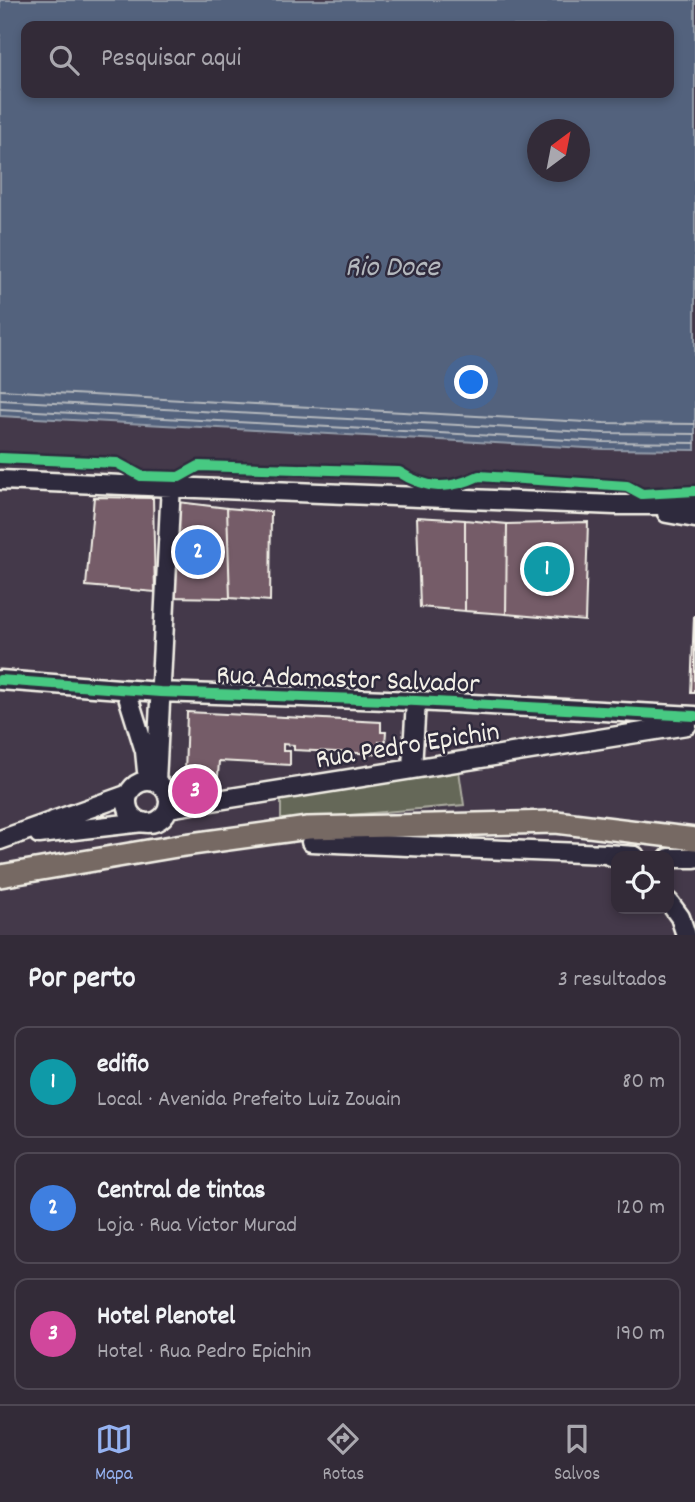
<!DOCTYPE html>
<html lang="pt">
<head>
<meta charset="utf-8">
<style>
  body { margin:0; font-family:Dekko,sans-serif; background:#3e3743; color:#f1f3f6 }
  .controls { position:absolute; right:21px; bottom:21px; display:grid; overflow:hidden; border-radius:14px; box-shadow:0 4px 10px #0003 }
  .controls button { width:63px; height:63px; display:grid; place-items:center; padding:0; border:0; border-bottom:2px solid #4e4753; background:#332b38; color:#f1f3f6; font:35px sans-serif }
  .compass { position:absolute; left:527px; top:119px; width:63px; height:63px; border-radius:50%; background:#332b38; box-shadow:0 4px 10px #0003; rotate:32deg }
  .you { position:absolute; left:472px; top:383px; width:24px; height:24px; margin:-18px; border:5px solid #fff; border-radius:50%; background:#1a73e8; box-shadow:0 0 0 10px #1a73e833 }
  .badge { display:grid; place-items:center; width:46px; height:46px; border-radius:50%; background:#95b2f1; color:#fff; font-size:23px; font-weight:700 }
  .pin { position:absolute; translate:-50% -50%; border:4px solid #fff; box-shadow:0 2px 7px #0006 }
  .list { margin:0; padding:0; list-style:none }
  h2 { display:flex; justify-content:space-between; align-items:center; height:91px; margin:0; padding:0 28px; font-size:30px }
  h2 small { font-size:23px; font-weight:400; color:#a9a7ae }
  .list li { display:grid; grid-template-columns:46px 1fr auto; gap:21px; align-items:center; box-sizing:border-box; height:112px; margin:0 14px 14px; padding:0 14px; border:2px solid #4e4753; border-radius:14px }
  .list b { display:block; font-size:26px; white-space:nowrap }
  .list p { margin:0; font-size:23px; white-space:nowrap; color:#a9a7ae }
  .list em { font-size:23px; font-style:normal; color:#a9a7ae }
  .icon { flex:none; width:38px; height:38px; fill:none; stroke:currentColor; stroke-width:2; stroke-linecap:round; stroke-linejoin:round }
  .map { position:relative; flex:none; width:695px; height:935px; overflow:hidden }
  .search { position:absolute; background:#332b38; box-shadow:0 4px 10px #0003; left:21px; right:21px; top:21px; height:77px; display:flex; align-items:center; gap:18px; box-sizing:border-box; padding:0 24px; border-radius:14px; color:#a9a7ae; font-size:26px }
  .sheet { height:469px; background:#332b38 }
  nav { display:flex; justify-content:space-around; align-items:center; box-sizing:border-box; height:98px; border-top:2px solid #4e4753; background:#332b38; font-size:19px; color:#a9a7ae }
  nav a { display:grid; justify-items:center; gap:4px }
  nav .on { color:#95b2f1 }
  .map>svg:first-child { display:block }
</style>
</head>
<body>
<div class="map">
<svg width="695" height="935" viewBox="0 0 695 935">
  <rect width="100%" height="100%" fill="#44394a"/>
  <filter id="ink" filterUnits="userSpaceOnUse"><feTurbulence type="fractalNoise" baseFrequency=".0143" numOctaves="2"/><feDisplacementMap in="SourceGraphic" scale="14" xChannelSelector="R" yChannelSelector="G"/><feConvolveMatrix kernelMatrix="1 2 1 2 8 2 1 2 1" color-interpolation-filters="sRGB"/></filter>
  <g filter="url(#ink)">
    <!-- green -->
    <path fill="#656759" stroke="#acaca0" stroke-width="2" d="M459 771 464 805 281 821V799Z"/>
    <!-- water -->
    <path fill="#53627d" stroke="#939ba8" stroke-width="2" fill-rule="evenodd" d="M0 0H695V450L604 449 0 416ZM26 26H669V93H26ZM538 130H580V172H538Z"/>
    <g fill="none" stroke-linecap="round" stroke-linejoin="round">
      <!-- shore -->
      <path stroke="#b4b8bd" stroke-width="2" d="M0 390 604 423 695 424
        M0 400 604 433 695 434
        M0 409 604 442 695 443"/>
    </g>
    <!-- building -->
    <path fill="#745c67" stroke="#f4f1e8" stroke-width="2" d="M94 497 153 498 155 592 86 586Z
      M170 501 227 508 230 598 166 597Z
      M227 508 271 512 270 601 230 598Z
      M417 517 465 520V611L420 607Z
      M465 520 507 524 506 614 465 611Z
      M588 522 585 621 506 614 507 524Z
      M694 616H695V693H691Z
      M187 712 381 722V732H386L385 743 379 742V754L294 750V745L283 744V751H290V765L219 761 218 776 185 774Z"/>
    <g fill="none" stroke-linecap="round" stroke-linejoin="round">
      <!-- minor casing -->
      <g stroke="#f4f1e8" stroke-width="23">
        <path id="minor" d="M0 480 615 505H695
          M667 513 695 518
          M0 680 160 692 416 701 695 716
          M126 690 145 751 147 771
          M412 768 416 701
          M127 802a21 21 0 1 1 42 0a21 21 0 1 1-42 0Z
          M156 782 171 484
          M168 808 687 725
          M39 834 143 822
          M0 840 129 794
          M311 842 606 854 616 858
          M606 854 635 856
          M669 858H695
          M669 902 680 917 686 935"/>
      </g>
      <!-- major casing -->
      <g stroke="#f4f1e8" stroke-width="26">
        <path id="major" d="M0 876 177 846 308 828 556 822 695 839"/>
      </g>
      <!-- minor -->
      <use href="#minor" stroke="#2f2a3d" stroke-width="18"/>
      <!-- major -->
      <use href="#major" stroke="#766964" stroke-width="21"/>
      <!-- cycleway casing -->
      <g stroke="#2f2a3d" stroke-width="15">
        <path id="cycleway" d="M0 458 117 463 141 476 179 477 199 466 399 472C427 490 449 490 479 476L627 486 642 494 695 491
          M0 680 160 692 416 701 695 716"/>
      </g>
      <!-- cycleway -->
      <use href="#cycleway" stroke="#46c982" stroke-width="10"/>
    </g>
  </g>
  <g text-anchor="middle" stroke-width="5" stroke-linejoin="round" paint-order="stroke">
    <!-- street labels -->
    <g font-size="28" fill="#f4f1e8" stroke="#2f2a3d">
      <text transform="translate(348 677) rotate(2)" y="10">Rua Adamastor Salvador</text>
      <text transform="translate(407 743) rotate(-9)" y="10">Rua Pedro Epichin</text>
    </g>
    <!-- water labels -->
    <g font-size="30" font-style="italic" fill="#b4b8bd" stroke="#2f2a3d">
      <text x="392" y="275">Rio Doce</text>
    </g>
  </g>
</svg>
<div class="controls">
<button><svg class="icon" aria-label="locate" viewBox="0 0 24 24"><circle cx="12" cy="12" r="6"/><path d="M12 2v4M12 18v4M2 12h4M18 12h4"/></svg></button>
</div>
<svg class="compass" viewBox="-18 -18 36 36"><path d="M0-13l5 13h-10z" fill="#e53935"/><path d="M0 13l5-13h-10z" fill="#a9a7ae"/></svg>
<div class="you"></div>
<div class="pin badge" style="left:547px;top:569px;background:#0f9aa8">1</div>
<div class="pin badge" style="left:198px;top:552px;background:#3f7fe0">2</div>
<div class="pin badge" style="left:195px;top:791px;background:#d1479c">3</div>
<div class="search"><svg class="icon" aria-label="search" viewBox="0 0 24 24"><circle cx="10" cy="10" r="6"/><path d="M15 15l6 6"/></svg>Pesquisar aqui</div>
</div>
<section class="sheet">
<h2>Por perto<small>3 resultados</small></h2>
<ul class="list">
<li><span class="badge" style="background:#0f9aa8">1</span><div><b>edifio</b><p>Local · Avenida Prefeito Luiz Zouain</p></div><em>80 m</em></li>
<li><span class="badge" style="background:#3f7fe0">2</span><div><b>Central de tintas</b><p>Loja · Rua Victor Murad</p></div><em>120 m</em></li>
<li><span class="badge" style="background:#d1479c">3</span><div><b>Hotel Plenotel</b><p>Hotel · Rua Pedro Epichin</p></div><em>190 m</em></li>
</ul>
</section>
<nav>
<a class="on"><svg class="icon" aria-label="map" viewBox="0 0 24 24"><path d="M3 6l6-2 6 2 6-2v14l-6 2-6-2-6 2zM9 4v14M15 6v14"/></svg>Mapa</a>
<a><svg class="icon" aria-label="directions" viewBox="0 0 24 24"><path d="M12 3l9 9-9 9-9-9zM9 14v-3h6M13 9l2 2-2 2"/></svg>Rotas</a>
<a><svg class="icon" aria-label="saved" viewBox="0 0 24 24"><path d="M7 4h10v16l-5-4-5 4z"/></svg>Salvos</a>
</nav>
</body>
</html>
